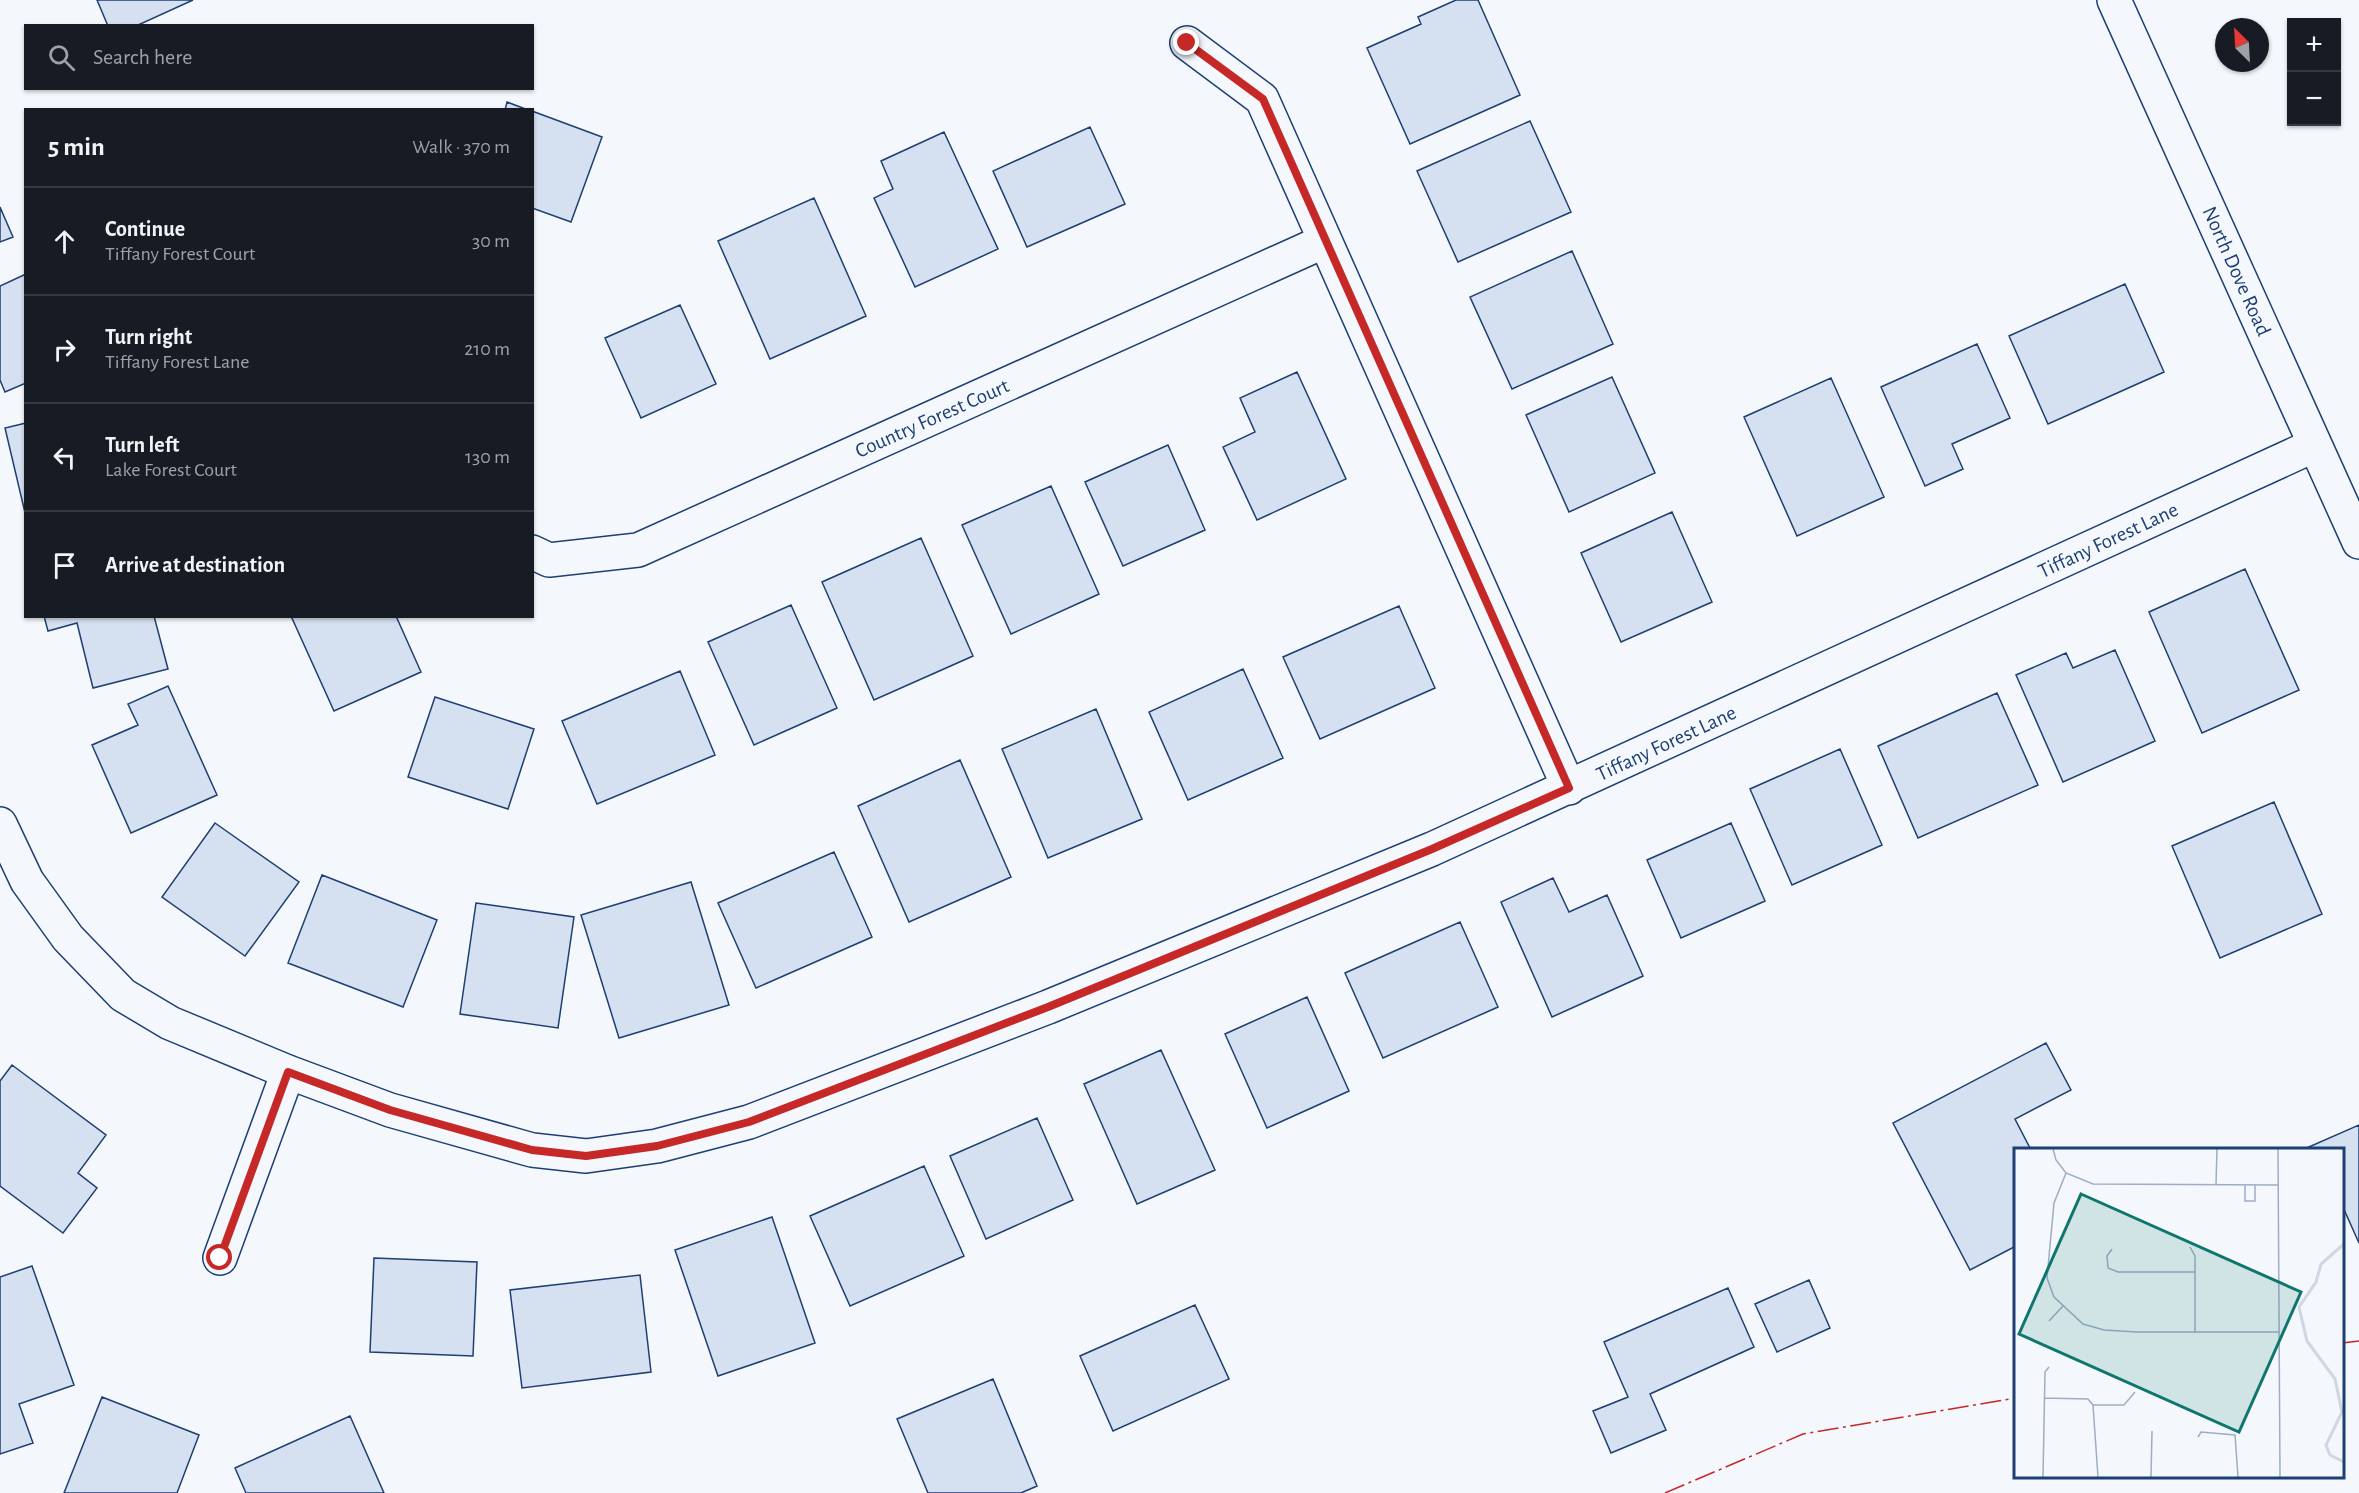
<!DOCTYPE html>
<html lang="en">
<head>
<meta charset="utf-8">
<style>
  body { margin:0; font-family:"Alegreya Sans",sans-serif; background:#242831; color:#f1f3f6 }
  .controls { position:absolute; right:18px; top:18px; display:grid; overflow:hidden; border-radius:0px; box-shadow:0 2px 4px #0004 }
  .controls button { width:54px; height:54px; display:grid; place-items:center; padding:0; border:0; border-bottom:2px solid #363941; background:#171b24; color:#f1f3f6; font:30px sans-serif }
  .compass { position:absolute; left:2215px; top:18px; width:54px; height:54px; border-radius:50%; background:#171b24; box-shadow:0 2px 4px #0004; rotate:336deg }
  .stop { position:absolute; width:18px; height:18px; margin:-14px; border:4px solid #c62828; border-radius:50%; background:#fff }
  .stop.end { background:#c62828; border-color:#fff; box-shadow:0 2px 6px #0008 }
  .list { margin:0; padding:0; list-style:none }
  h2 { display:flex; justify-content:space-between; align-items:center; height:78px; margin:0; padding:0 24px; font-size:26px }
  h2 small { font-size:20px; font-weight:400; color:#9ea1a6 }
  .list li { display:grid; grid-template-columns:39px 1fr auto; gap:18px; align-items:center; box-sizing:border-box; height:108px; padding:0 24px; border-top:2px solid #363941 }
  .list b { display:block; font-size:22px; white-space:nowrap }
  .list p { margin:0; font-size:20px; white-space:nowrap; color:#9ea1a6 }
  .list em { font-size:20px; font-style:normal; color:#9ea1a6 }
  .icon { flex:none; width:33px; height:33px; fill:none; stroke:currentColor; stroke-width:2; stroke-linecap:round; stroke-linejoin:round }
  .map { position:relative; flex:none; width:2359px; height:1493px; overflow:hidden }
  .search { position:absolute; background:#171b24; box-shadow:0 2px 4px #0004; left:24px; top:24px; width:510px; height:66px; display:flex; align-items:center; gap:15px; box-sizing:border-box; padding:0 21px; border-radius:0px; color:#9ea1a6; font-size:22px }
  .panel { position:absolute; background:#171b24; box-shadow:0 2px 4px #0004; left:24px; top:108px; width:510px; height:510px; border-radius:0px }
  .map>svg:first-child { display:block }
</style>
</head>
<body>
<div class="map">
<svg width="2359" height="1493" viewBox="0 0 2359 1493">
  <rect width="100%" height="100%" fill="#f4f7fb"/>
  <!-- building -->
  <path fill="#d5e0f0" stroke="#1d3f73" stroke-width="1.5" d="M97 0H193L136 26H108Z
    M1456 0H1478L1520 95 1410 144 1367 48 1421 24 1418 17Z
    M507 102 528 110H505Z
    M532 111 602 137 571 222 532 208Z
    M1530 121 1571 212 1458 262 1417 171Z
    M1090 127 1125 204 1027 247 993 171Z
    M944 132 998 249 915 287 874 198 893 189 881 161Z
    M814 198 866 316 770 359 718 241Z
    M0 207 13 237 0 242Z
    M1572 251 1613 344 1512 389 1470 297Z
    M26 274V383L5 392 0 380V286Z
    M2125 284 2164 372 2048 424 2009 336Z
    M680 305 716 384 641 418 605 338Z
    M1977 344 2010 418 1952 444 1963 469 1925 486 1881 387Z
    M1297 372 1346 479 1257 520 1223 447 1255 432 1240 398Z
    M1612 377 1655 473 1569 512 1526 415Z
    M1831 378 1884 497 1797 536 1744 417Z
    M26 423V517L5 428Z
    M1168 445 1205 530 1123 566 1085 482Z
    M1051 486 1099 594 1011 634 962 525Z
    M1672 512 1712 602 1621 642 1581 553Z
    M921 538 973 656 874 700 822 582Z
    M2245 569 2299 690 2202 733 2149 612Z
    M791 605 837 708 754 745 708 642Z
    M1399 606 1435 688 1320 739 1283 657Z
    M44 616H154L168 669 93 688 77 623 48 631Z
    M291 616H396L421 672 334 711Z
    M2115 650 2155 741 2063 782 2016 675 2066 653 2073 668Z
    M1243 669 1283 758 1188 800 1149 712Z
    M680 671 715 755 597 804 562 721Z
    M168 686 217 795 131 833 92 745 138 725 128 704Z
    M1997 693 2038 785 1918 838 1878 746Z
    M435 697 534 729 508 809 408 777Z
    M1096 709 1142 819 1048 858 1002 749Z
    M1840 749 1882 845 1792 885 1750 789Z
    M960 760 1011 877 909 922 858 806Z
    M2274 802 2322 914 2220 958 2172 846Z
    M215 823 299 882 245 956 162 897Z
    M1731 823 1765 901 1681 938 1647 860Z
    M834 852 872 937 756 988 718 903Z
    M322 875 437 920 403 1007 288 963Z
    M1553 878 1569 912 1607 895 1643 976 1552 1017 1501 902Z
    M691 882 729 1005 619 1038 581 915Z
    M476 903 574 917 558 1028 460 1014Z
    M1460 922 1498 1007 1383 1058 1345 973Z
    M1307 997 1349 1091 1267 1128 1225 1034Z
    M2046 1043 2071 1090 2015 1119 2031 1150H2016V1246L1970 1270 1893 1123Z
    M1161 1050 1215 1170 1137 1204 1084 1084Z
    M12 1065 106 1135 78 1173 97 1188 63 1233 0 1186V1081Z
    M1037 1118 1073 1200 986 1239 950 1156Z
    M2359 1125V1243L2342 1205V1150H2302Z
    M924 1166 964 1256 850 1306 810 1216Z
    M772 1217 815 1343 718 1376 675 1250Z
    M374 1258 477 1262 473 1356 370 1352Z
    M32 1266 74 1385 19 1404 33 1443 0 1454V1277Z
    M640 1275 651 1372 522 1388 510 1290Z
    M1809 1280 1830 1328 1777 1352 1755 1304Z
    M1728 1288 1754 1347 1650 1394 1666 1430 1611 1453 1593 1411 1628 1397 1604 1342Z
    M1195 1305 1229 1379 1113 1431 1080 1356Z
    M993 1379 1037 1486 1021 1493H928L897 1419Z
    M102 1397 199 1435 177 1493H64Z
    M350 1416 384 1493H246L235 1468Z"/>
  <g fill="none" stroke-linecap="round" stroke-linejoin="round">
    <!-- minor casing -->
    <g stroke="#1d3f73" stroke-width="36">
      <path id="minor" d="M2114 0 2359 542
        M1187 43 1262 99 1569 788
        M532 552 549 560 638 550 1325 241
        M0 824 27 881 68 938 123 995 170 1023 288 1072 390 1110 532 1150 586 1156 657 1146 749 1122 1048 1007 1432 849 2315 445
        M220 1258 288 1072"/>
    </g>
    <!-- minor -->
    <use href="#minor" stroke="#f4f7fb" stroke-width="33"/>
    <!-- power -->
    <path stroke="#c62828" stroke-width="1.5" stroke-dasharray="21 4.5 3 4.5" stroke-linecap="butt" d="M2342 1343 2359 1341
      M1665 1493 1803 1434 2016 1398"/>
  </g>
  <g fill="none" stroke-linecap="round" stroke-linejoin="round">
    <!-- route -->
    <path stroke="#c62828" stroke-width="8" d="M220 1258 288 1072 390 1110 532 1150 586 1156 657 1146 749 1122 1048 1007 1432 849 1569 788 1263 99 1187 43"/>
  </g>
  <g text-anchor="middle" stroke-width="4.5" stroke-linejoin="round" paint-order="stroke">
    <!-- street labels -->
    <g font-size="21" fill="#1d3f73" stroke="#f4f7fb">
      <text transform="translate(2237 271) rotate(66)" y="7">North Dove Road</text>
      <text transform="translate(932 418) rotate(-24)" y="7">Country Forest Court</text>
      <text transform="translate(2108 540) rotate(-25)" y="7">Tiffany Forest Lane</text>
      <text transform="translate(1666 743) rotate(-25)" y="7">Tiffany Forest Lane</text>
    </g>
  </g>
  <!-- overview -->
  <g transform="translate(2014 1148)">
    <rect width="330" height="330" fill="#f4f7fb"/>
    <path fill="none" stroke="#cfd7e4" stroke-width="3" d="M330 96 307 116 302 134 285 159 293 193 321 231 328 264 312 297 316 307 330 314"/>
    <path fill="none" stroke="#9eadc5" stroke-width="1.5" d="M39 1 42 12 52 25 79 36 264 37M264 1 266 329M52 25 40 55 33 130 40 149 69 176 90 182 123 184H265M202 37 203 1M231 37V53H241V37M176 99 181 108V185M98 101 93 108 94 120 104 124H181M35 173 49 158M30 250 74 251 79 257 84 329M79 257H110L121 244M184 289 187 284 221 287 224 329M29 329 31 224 35 219M137 329 138 283"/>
    <path fill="#0f766e" fill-opacity="0.15" stroke="#0f766e" stroke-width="3" d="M67 46 287 144 225 284 5 186Z"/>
    <rect width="330" height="330" fill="none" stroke="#1d3f73" stroke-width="3"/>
  </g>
</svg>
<div class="controls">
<button>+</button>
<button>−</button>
</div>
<svg class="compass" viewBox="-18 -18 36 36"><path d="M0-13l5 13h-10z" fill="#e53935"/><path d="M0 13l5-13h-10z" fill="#9ea1a6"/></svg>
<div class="stop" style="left:220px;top:1258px"></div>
<div class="stop end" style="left:1187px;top:43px"></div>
<div class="search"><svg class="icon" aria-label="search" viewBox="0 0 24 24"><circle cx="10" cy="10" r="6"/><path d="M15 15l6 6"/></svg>Search here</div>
<section class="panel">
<h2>5 min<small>Walk · 370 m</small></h2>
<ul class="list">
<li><svg class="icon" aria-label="ahead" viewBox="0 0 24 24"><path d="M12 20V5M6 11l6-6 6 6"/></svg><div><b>Continue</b><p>Tiffany Forest Court</p></div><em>30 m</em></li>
<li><svg class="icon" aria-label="right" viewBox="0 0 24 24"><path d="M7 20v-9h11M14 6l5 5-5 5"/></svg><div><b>Turn right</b><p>Tiffany Forest Lane</p></div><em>210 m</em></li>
<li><svg class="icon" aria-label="left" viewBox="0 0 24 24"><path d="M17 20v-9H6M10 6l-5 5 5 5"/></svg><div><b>Turn left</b><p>Lake Forest Court</p></div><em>130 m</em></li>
<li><svg class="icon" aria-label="arrive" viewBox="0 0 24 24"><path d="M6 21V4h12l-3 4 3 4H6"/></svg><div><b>Arrive at destination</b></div></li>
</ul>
</section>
</div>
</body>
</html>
